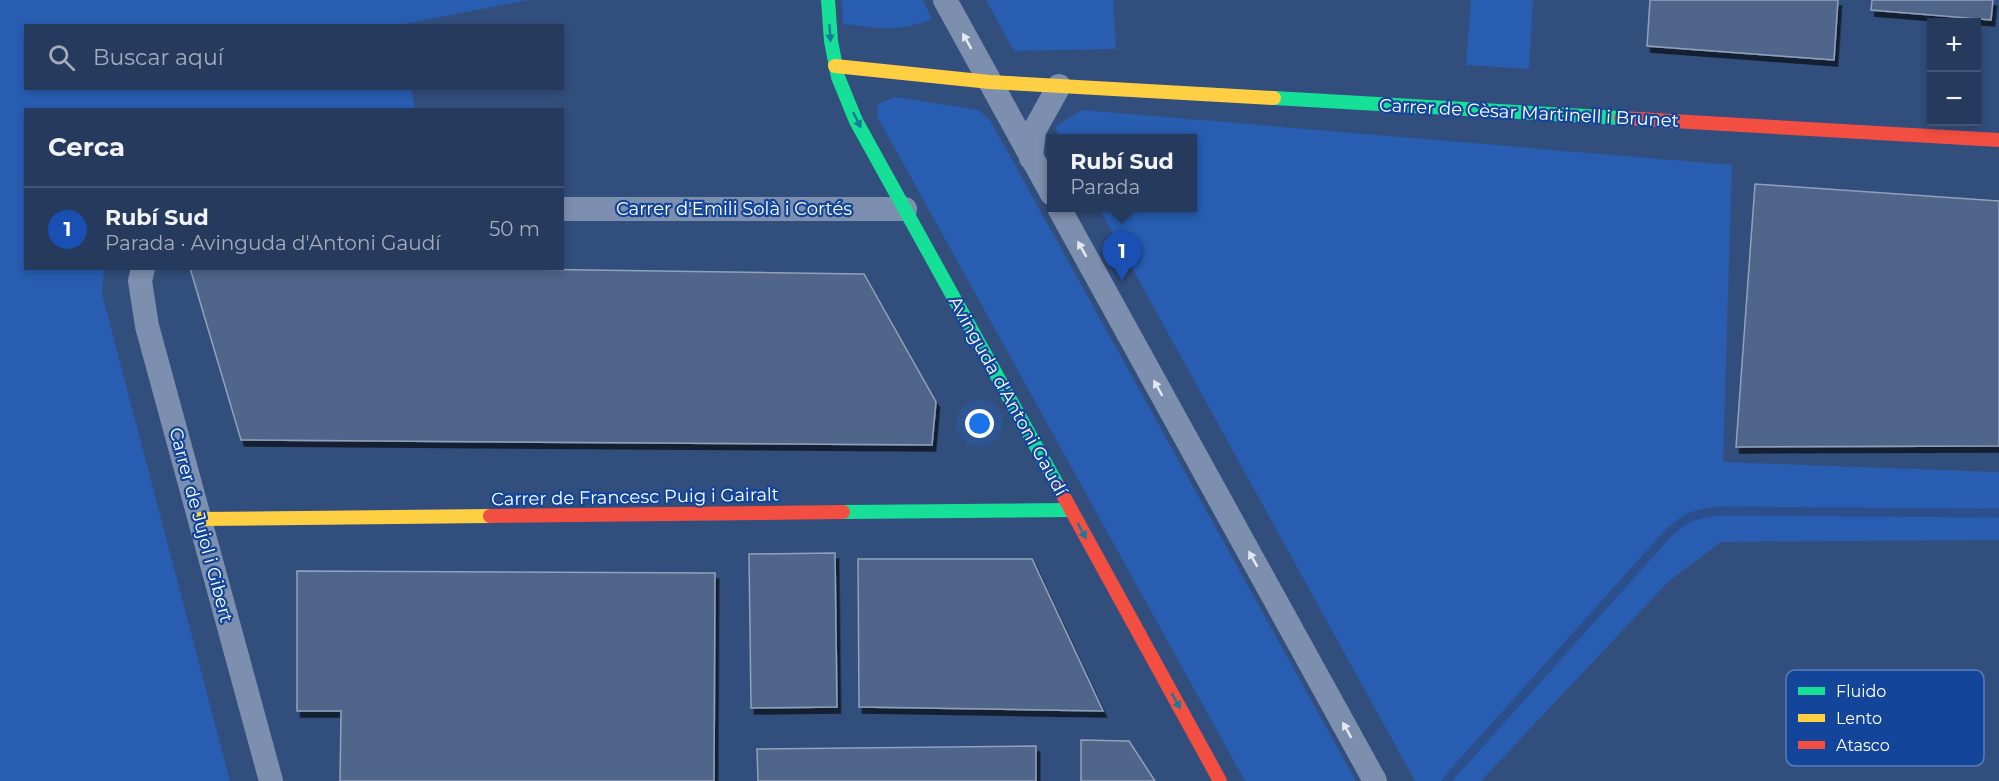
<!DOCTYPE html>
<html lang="es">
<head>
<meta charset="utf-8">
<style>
  body { margin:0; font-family:Montserrat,sans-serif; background:#2e4163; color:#f1f3f6 }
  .controls { position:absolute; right:18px; top:18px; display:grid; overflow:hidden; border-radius:0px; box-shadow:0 3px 9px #0003 }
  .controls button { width:54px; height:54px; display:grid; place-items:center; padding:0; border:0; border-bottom:2px solid #425472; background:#263a5d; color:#f1f3f6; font:30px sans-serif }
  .you { position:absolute; left:980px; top:424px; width:21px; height:21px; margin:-15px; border:4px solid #fff; border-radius:50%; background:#1a73e8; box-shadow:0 0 0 9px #1a73e833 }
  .badge { display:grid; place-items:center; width:39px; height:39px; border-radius:50%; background:#d6ab8b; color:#fff; font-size:20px; font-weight:700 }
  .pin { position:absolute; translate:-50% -50px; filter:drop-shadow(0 2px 3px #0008) }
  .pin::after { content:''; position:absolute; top:32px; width:21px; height:18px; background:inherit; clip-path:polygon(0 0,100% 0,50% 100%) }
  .popup { position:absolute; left:1047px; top:134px; width:150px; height:78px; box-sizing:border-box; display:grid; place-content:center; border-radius:0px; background:#263a5d; filter:drop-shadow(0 2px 4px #0005); font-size:20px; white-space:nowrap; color:#a4adbc }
  .popup b { font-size:22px; color:#f1f3f6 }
  .popup::after { content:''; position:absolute; left:50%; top:100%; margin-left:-12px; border:12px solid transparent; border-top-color:#263a5d }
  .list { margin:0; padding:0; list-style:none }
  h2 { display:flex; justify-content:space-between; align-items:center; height:78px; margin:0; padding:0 24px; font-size:26px }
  h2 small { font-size:20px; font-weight:400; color:#a4adbc }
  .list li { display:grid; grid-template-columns:39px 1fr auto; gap:18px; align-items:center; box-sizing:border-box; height:84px; padding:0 24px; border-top:2px solid #425472 }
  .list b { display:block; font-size:22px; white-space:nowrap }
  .list p { margin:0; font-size:20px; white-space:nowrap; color:#a4adbc }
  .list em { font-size:20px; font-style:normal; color:#a4adbc }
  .icon { flex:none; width:33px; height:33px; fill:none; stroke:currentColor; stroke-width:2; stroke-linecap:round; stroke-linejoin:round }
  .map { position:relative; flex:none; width:1999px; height:781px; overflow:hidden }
  .search { position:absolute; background:#263a5d; box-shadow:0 3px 9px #0003; left:24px; top:24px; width:540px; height:66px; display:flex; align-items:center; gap:15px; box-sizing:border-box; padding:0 21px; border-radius:0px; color:#a4adbc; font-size:22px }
  .panel { position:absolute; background:#263a5d; box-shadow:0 3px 9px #0003; left:24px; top:108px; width:540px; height:162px; border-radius:0px }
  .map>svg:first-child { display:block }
</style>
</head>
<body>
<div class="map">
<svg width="1999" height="781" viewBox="0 0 1999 781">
  <defs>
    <filter id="shadow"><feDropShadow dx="3.5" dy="6" stdDeviation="0" flood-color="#0009"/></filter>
  </defs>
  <rect width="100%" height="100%" fill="#324e7c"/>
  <!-- green -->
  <path fill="#285db1" d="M0 0H528L399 25 26 26V88L411 89 415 109 26 110V268L104 269 102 294 230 781H0Z
    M842 0H923L932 19C896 33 880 28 843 24Z
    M986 0H1113L1116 49 1014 51Z
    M1471 0H1533L1529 69 1466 65Z
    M895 97 979 110 990 120 1356 781H1245L877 116 878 104Z
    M1082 110 1732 165 1723 462 1999 472V540L1721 542 1669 581 1481 781H1415L1099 208H1192V138H1061L1055 127Z"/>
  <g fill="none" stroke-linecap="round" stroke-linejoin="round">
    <!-- stream -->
    <path stroke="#2b4f8d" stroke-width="9" d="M1446 781 1663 539C1683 517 1694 513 1723 511L1999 513"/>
  </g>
  <!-- building -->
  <path fill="#50668a" stroke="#91a1bb" stroke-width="1.5" filter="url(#shadow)" d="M1650 0H1838L1834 60 1647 46Z
    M1872 0H1993L1991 20 1871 10Z
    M1755 184 1999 201V446L1736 447Z
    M190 268H460L864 274 936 402 932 445 241 440Z
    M835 553 837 707 751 708 749 554Z
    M858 559H1032L1103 711 859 707Z
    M297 571 715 573 714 781H340L341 711H297Z
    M1081 740 1129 741 1155 781H1081Z
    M1036 746V781H758L757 749Z"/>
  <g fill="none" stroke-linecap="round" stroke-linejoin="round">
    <!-- street -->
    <path stroke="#7d8fae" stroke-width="24" d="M945 0 1052 194
      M1031 158 1034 131 1059 86
      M1059 208 1375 781
      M562 209H905
      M143 268 140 281 147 326 271 781"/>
    <!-- fast -->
    <path stroke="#16e098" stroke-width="14" d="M828 0 831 41 838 77 856 121 1058 486
      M1274 98 1621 118
      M843 512 1071 510"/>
    <!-- slow -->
    <path stroke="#ffcf43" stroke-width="14" d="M835 66 990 82 1274 98
      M200 519 490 516"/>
    <!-- jam -->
    <path stroke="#f24e42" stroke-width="14" d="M1621 118 1999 140
      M1058 486 1220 781
      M490 516 843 512"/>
  </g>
  <!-- one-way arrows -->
  <defs><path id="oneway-solid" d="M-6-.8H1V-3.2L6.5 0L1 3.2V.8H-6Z" transform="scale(1.5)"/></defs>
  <g fill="#147c9a">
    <use href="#oneway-solid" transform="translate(830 33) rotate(86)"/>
    <use href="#oneway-solid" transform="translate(857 120) rotate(64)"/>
    <use href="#oneway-solid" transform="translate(1082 531) rotate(61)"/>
    <use href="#oneway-solid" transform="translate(1176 701) rotate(61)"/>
  </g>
  <g fill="#e5e9ef">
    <use href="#oneway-solid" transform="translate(967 41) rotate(-119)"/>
    <use href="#oneway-solid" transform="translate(1082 249) rotate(-119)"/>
    <use href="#oneway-solid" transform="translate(1158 388) rotate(-119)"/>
    <use href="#oneway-solid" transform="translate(1253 559) rotate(-119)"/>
    <use href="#oneway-solid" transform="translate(1347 730) rotate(-119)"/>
  </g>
  <g text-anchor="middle" stroke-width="4.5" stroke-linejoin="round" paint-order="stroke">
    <!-- street labels -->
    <g font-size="18" fill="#fff" stroke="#13469b">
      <text transform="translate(1529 113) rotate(3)" y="6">Carrer de Cèsar Martinell i Brunet</text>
      <text x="734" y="215">Carrer d'Emili Solà i Cortés</text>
      <text transform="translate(1008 396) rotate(61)" y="6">Avinguda d'Antoni Gaudí</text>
      <text transform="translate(635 497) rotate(-1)" y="6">Carrer de Francesc Puig i Gairalt</text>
      <text transform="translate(201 525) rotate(75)" y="6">Carrer de Jujol i Gibert</text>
    </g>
  </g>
  <!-- legend -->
  <rect x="1786" y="670" width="198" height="96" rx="9" fill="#13469b" stroke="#5a7eb9" stroke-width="1.5"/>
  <rect x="1798" y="687" width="27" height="8" fill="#16e098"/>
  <rect x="1798" y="714" width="27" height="8" fill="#ffcf43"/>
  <rect x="1798" y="741" width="27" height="8" fill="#f24e42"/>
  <g font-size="16" fill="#fff">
    <text x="1836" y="697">Fluido</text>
    <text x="1836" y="724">Lento</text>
    <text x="1836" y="751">Atasco</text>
  </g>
</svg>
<div class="controls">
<button>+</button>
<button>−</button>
</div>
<div class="you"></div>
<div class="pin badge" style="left:1122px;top:281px;background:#1a4fb4">1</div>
<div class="popup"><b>Rubí Sud</b>Parada</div>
<div class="search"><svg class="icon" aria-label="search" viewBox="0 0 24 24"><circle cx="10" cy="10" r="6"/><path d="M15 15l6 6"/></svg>Buscar aquí</div>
<section class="panel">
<h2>Cerca<small></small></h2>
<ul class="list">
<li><span class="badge" style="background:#1a4fb4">1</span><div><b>Rubí Sud</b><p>Parada · Avinguda d'Antoni Gaudí</p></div><em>50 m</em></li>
</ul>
</section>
</div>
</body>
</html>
